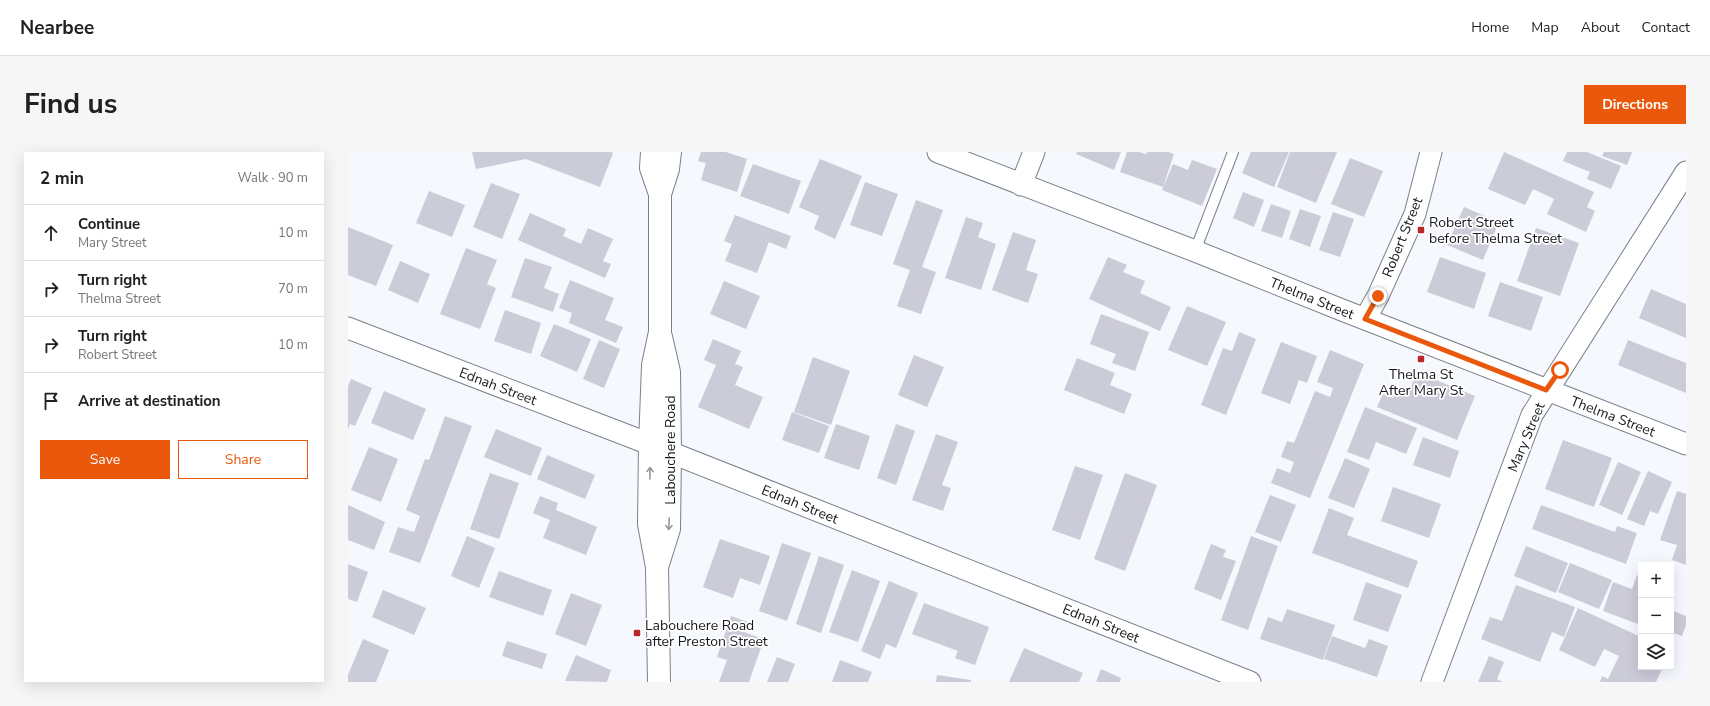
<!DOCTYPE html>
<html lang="en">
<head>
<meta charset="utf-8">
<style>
  body { margin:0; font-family:"Nunito Sans",sans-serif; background:#f6f6f6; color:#202124 }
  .controls { position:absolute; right:12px; bottom:12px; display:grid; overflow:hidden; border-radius:0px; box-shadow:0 4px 16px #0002 }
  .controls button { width:36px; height:36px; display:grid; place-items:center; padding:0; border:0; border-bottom:1px solid #e0e0e0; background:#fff; color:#202124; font:20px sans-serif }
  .stop { position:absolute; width:12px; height:12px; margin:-9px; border:3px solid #ea580c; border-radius:50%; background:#fff }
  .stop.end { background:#ea580c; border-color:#fff; box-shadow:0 1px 4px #0008 }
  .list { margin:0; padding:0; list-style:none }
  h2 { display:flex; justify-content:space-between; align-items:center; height:52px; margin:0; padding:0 16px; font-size:17px }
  h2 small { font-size:13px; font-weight:400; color:#757577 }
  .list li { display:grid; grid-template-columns:26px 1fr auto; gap:12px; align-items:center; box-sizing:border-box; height:56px; padding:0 16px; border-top:1px solid #e0e0e0 }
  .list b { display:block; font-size:15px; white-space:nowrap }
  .list p { margin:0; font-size:13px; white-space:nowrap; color:#757577 }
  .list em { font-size:13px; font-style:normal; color:#757577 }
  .actions { display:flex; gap:8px; padding:12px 16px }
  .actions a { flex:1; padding:9px 0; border:1px solid #ea580c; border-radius:0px; text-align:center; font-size:14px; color:#ea580c }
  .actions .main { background:#ea580c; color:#fff }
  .icon { flex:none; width:22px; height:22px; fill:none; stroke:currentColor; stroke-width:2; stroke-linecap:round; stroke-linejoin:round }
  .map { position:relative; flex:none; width:1338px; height:530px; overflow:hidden; border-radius:0px }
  header { display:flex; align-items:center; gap:24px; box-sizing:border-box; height:56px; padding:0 20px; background:#fff; border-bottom:1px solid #e0e0e0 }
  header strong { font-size:19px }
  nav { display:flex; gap:22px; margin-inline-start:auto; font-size:14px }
  .intro { display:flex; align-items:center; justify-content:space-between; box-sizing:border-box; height:96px; padding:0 24px }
  h1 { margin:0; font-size:28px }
  .button { padding:10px 18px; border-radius:0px; background:#ea580c; color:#fff; font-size:14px; font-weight:700 }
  main { display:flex; gap:24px; padding:0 24px }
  aside { flex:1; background:#fff; border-radius:0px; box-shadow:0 4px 16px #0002 }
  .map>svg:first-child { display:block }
</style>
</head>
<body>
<header>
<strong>Nearbee</strong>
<nav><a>Home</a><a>Map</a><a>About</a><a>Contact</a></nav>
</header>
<div class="intro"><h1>Find us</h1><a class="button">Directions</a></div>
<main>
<aside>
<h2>2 min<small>Walk · 90 m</small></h2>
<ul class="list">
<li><svg class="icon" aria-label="ahead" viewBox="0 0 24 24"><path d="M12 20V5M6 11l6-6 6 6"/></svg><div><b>Continue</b><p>Mary Street</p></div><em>10 m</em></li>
<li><svg class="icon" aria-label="right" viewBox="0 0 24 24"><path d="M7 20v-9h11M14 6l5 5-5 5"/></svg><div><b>Turn right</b><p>Thelma Street</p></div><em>70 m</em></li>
<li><svg class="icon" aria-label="right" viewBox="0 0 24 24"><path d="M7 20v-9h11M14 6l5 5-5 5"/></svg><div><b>Turn right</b><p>Robert Street</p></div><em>10 m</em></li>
<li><svg class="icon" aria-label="arrive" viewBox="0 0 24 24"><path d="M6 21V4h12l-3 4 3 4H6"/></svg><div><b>Arrive at destination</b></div></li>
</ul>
<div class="actions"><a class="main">Save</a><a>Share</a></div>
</aside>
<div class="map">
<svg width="1338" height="530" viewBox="0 0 1338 530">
  <rect width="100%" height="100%" fill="#f5f8fd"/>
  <!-- building -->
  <path fill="#cccbd8" d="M124 0H263L265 1 252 35 178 7 128 17Z
    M353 0H378L399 7 389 40 353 28 358 11 350 9Z
    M729 0H773L766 18 728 2Z
    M779 0H791L798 2 799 0H821L826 2 815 35 772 20Z
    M903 0H941L926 35 894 21Z
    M942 0H989L968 51 929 35Z
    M1156 0 1246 40 1239 55 1247 59 1238 80 1199 62 1206 47 1185 37 1177 53 1140 37Z
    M1219 0H1239L1273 14 1263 37 1239 27 1242 20 1215 9Z
    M1256 0H1284L1279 13 1254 4Z
    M1002 6 1035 19 1016 65 983 52Z
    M472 7 514 24 487 87 466 77 471 64 451 55Z
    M844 8 869 17 854 54 814 38 825 12 840 18Z
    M405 12 453 29 441 62 392 44Z
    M517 30 550 42 534 84 502 73Z
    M143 31 172 42 154 87 125 75Z
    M81 39 117 53 104 85 68 71Z
    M895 40 916 48 906 75 885 66Z
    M568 48 595 58 574 115 588 120 573 162 549 154 562 118 545 112Z
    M923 52 943 59 934 86 913 79Z
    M1116 55 1151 70 1135 108 1099 93Z
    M952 57 973 64 962 95 941 87Z
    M985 60 1006 67 992 105 971 98Z
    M182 61 218 77 215 84 233 92 240 76 265 87 255 109 263 112 257 126 170 88Z
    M387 63 443 84 438 97 421 90 409 121 377 109 384 92 376 89Z
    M618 65 635 71 630 85 648 92 633 138 597 126Z
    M0 75 45 93 28 134 0 123Z
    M1188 76 1231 91 1212 144 1169 129Z
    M665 80 688 88 678 118 690 122 680 151 644 138Z
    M118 96 149 108 139 132 148 136 132 177 92 162Z
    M760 105 779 113 775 120 797 129 792 141 823 155 812 179 741 147Z
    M1092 105 1138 121 1126 157 1079 140Z
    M177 106 204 115 196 136 211 142 205 160 163 145Z
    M52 109 82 122 70 151 40 138Z
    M222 128 266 146 257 168 275 175 268 191 221 171 224 161 211 156Z
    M376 129 412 144 398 177 362 162Z
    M1152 130 1195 145 1183 179 1140 164Z
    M1303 137 1338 152V186L1291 166Z
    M839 154 878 170 859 214 820 198Z
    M157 158 193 171 183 202 146 189Z
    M753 162 801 180 787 219 764 211 768 202 742 192Z
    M206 172 243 187 229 220 192 204Z
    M891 180 908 187 878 263 853 253 875 196 884 199Z
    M365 187 393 199 387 212 395 215 387 233 415 245 401 277 350 255 368 213 356 208Z
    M251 188 272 197 256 236 235 227Z
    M1280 188 1338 211V241L1270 213Z
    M933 190 969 204 959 231 951 228 942 252 913 241Z
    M982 198 1016 212 962 346 923 331 929 316 942 321 946 310 933 305 939 289 946 291 967 239 982 245 985 236 969 230Z
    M566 203 596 215 579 255 550 243Z
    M465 205 502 219 483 273 446 260Z
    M729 206 767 221 762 233 784 242 776 262 716 238Z
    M1069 220 1127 244 1109 288 1029 255 1035 242 1045 246 1050 235 1061 240Z
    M3 227 24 236 7 274 2 272 0 277V234Z
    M36 239 78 257 65 288 23 271Z
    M1017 255 1069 276 1058 302 1028 290 1021 308 999 300Z
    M444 260 481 274 471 301 434 288Z
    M97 264 124 274 72 411 41 400 50 375 66 380 72 364 58 358 77 307 81 308Z
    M488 272 522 284 511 318 476 306Z
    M548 272 567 279 548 333 529 326Z
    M148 277 194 296 183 324 136 305Z
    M588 282 610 290 594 333 603 336 595 359 564 348Z
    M1075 285 1111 299 1102 326 1065 313Z
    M1215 288 1264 306 1246 355 1197 337Z
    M21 295 50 307 33 350 3 338Z
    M199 303 247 323 237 347 189 327Z
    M997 306 1022 317 1006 356 980 346Z
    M1270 310 1293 320 1274 363 1251 353Z
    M727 314 755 323 732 388 704 378Z
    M1300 319 1324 330 1310 362 1302 359 1296 374 1279 367Z
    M142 321 171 331 151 387 122 377Z
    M777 321 809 333 777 419 746 407Z
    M1045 335 1093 352 1081 386 1033 369Z
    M1329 339 1338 342V413L1324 408 1329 393 1312 388Z
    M922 343 948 353 933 390 907 380Z
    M192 344 210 351 208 358 249 375 238 403 195 386 202 368 185 361Z
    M0 353 37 370 26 398 0 388Z
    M1193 353 1267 380 1269 374 1289 381 1278 412 1184 377Z
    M981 356 1006 366 999 383 1070 409 1060 436 964 401Z
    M119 384 147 396 131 436 103 424Z
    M903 384 930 394 900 478 873 468Z
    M372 387 422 404 412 433 392 426 385 446 355 435Z
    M434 391 463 401 439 469 411 459Z
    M863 392 878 398 875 405 888 409 873 448 846 437Z
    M1178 394 1220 411 1208 441 1166 424Z
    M471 404 496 413 473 481 448 472Z
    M1222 411 1264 428 1251 457 1210 440Z
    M0 412 20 420 9 450 0 447Z
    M504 418 532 429 510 490 481 480Z
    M151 419 204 438 195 464 141 445Z
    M1289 423 1293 425V462L1290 472 1255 459 1265 430 1284 437Z
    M541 429 570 441 548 496 538 492 532 507 513 499Z
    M1018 430 1054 443 1040 480 1005 468Z
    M1168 433 1227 455 1216 485 1204 480 1192 510 1133 487 1142 465 1154 469Z
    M35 438 78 456 66 483 24 465Z
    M223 441 254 453 238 494 207 482Z
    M576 451 641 475 627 513 607 506 610 499 564 482Z
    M1230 456 1293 485V515H1315L1308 530H1252L1254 524 1260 527 1271 504 1256 497 1247 515 1211 498Z
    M939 457 987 473 975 508 912 487 920 465 934 470Z
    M1323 458 1338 464V473L1334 484 1323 480Z
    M383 464 400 470 396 480 416 487 401 530H371L379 508 369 505Z
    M984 484 1017 496 1021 487 1040 494 1029 525 976 507Z
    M15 487 41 498 28 530H0V523Z
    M159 489 199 502 194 517 154 504Z
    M676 496 735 521 731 530H661Z
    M228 503 263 518 259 530 217 529Z
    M1141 504 1156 510 1149 527 1155 530H1130Z
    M429 505 447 512 440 530H419Z
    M492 508 524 520 520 530H484Z
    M753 517 773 526 772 530H748Z
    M589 523 623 528V530H588Z"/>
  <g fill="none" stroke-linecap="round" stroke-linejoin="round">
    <!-- lane casing -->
    <g stroke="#7b818c" stroke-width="12">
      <path id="lane" d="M847 99 885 0"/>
    </g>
    <!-- street casing -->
    <g stroke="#7b818c" stroke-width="23">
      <path id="street" d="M590 0 847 99 994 158 1338 292
        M673 33 686 0
        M1017 167 1030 144 1067 62 1083 0
        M0 176 286 286 902 530
        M1084 530 1184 263 1338 20"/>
    </g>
    <!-- secondary casing -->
    <g stroke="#7b818c" stroke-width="24">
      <path id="secondary" d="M304 0 303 16 312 42
        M310 412 321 377 322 301 321 220 313 185
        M311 530 309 415 301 372 302 293 305 213 312 180V42L320 17 322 0"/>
    </g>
    <!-- lane -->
    <use href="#lane" stroke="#fff" stroke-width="10"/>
    <!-- street -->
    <use href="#street" stroke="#fff" stroke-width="21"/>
    <!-- secondary -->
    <use href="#secondary" stroke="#fff" stroke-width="22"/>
  </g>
  <!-- one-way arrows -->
  <defs><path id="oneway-shaft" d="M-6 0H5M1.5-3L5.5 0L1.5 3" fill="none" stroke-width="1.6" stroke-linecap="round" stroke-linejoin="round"/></defs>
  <g stroke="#969798">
    <use href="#oneway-shaft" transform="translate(302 321) rotate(-89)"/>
    <use href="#oneway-shaft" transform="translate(321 372) rotate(93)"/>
  </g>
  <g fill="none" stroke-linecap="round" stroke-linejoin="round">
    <!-- route -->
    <path stroke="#ea580c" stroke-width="5" d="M1030 144 1017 167 1198 238 1212 218"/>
  </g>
  <!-- markers -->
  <g fill="#b7272b" stroke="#fff" stroke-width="1.5">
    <rect x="1069" y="74" width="8" height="8" rx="2"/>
    <rect x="1069" y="203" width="8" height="8" rx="2"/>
    <rect x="285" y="477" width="8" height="8" rx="2"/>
  </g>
  <g text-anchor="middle" stroke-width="3.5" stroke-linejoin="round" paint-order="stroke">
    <!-- poi labels -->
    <g font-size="14" fill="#15171b" stroke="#fff" text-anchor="start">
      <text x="1081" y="75">Robert Street<tspan x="1081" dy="16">before Thelma Street</tspan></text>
      <text x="1073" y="227" text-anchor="middle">Thelma St<tspan x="1073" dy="16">After Mary St</tspan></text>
      <text x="297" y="478">Labouchere Road<tspan x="297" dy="16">after Preston Street</tspan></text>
    </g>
    <!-- street labels -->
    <g font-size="14" fill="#15171b" stroke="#fff">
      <text transform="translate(1054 85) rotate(-68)" y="5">Robert Street</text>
      <text transform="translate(964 146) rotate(22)" y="5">Thelma Street</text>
      <text transform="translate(150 234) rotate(21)" y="5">Ednah Street</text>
      <text transform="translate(1265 264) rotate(21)" y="5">Thelma Street</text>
      <text transform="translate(1178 285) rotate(-67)" y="5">Mary Street</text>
      <text transform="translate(322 298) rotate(-90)" y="5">Labouchere Road</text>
      <text transform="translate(452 352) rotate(22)" y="5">Ednah Street</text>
      <text transform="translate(753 471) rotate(22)" y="5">Ednah Street</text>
    </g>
  </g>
</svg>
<div class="controls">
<button>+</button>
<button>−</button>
<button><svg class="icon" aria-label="layers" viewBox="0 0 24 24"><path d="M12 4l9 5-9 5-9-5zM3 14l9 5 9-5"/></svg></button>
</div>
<div class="stop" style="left:1212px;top:218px"></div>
<div class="stop end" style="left:1030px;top:144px"></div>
</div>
</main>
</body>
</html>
